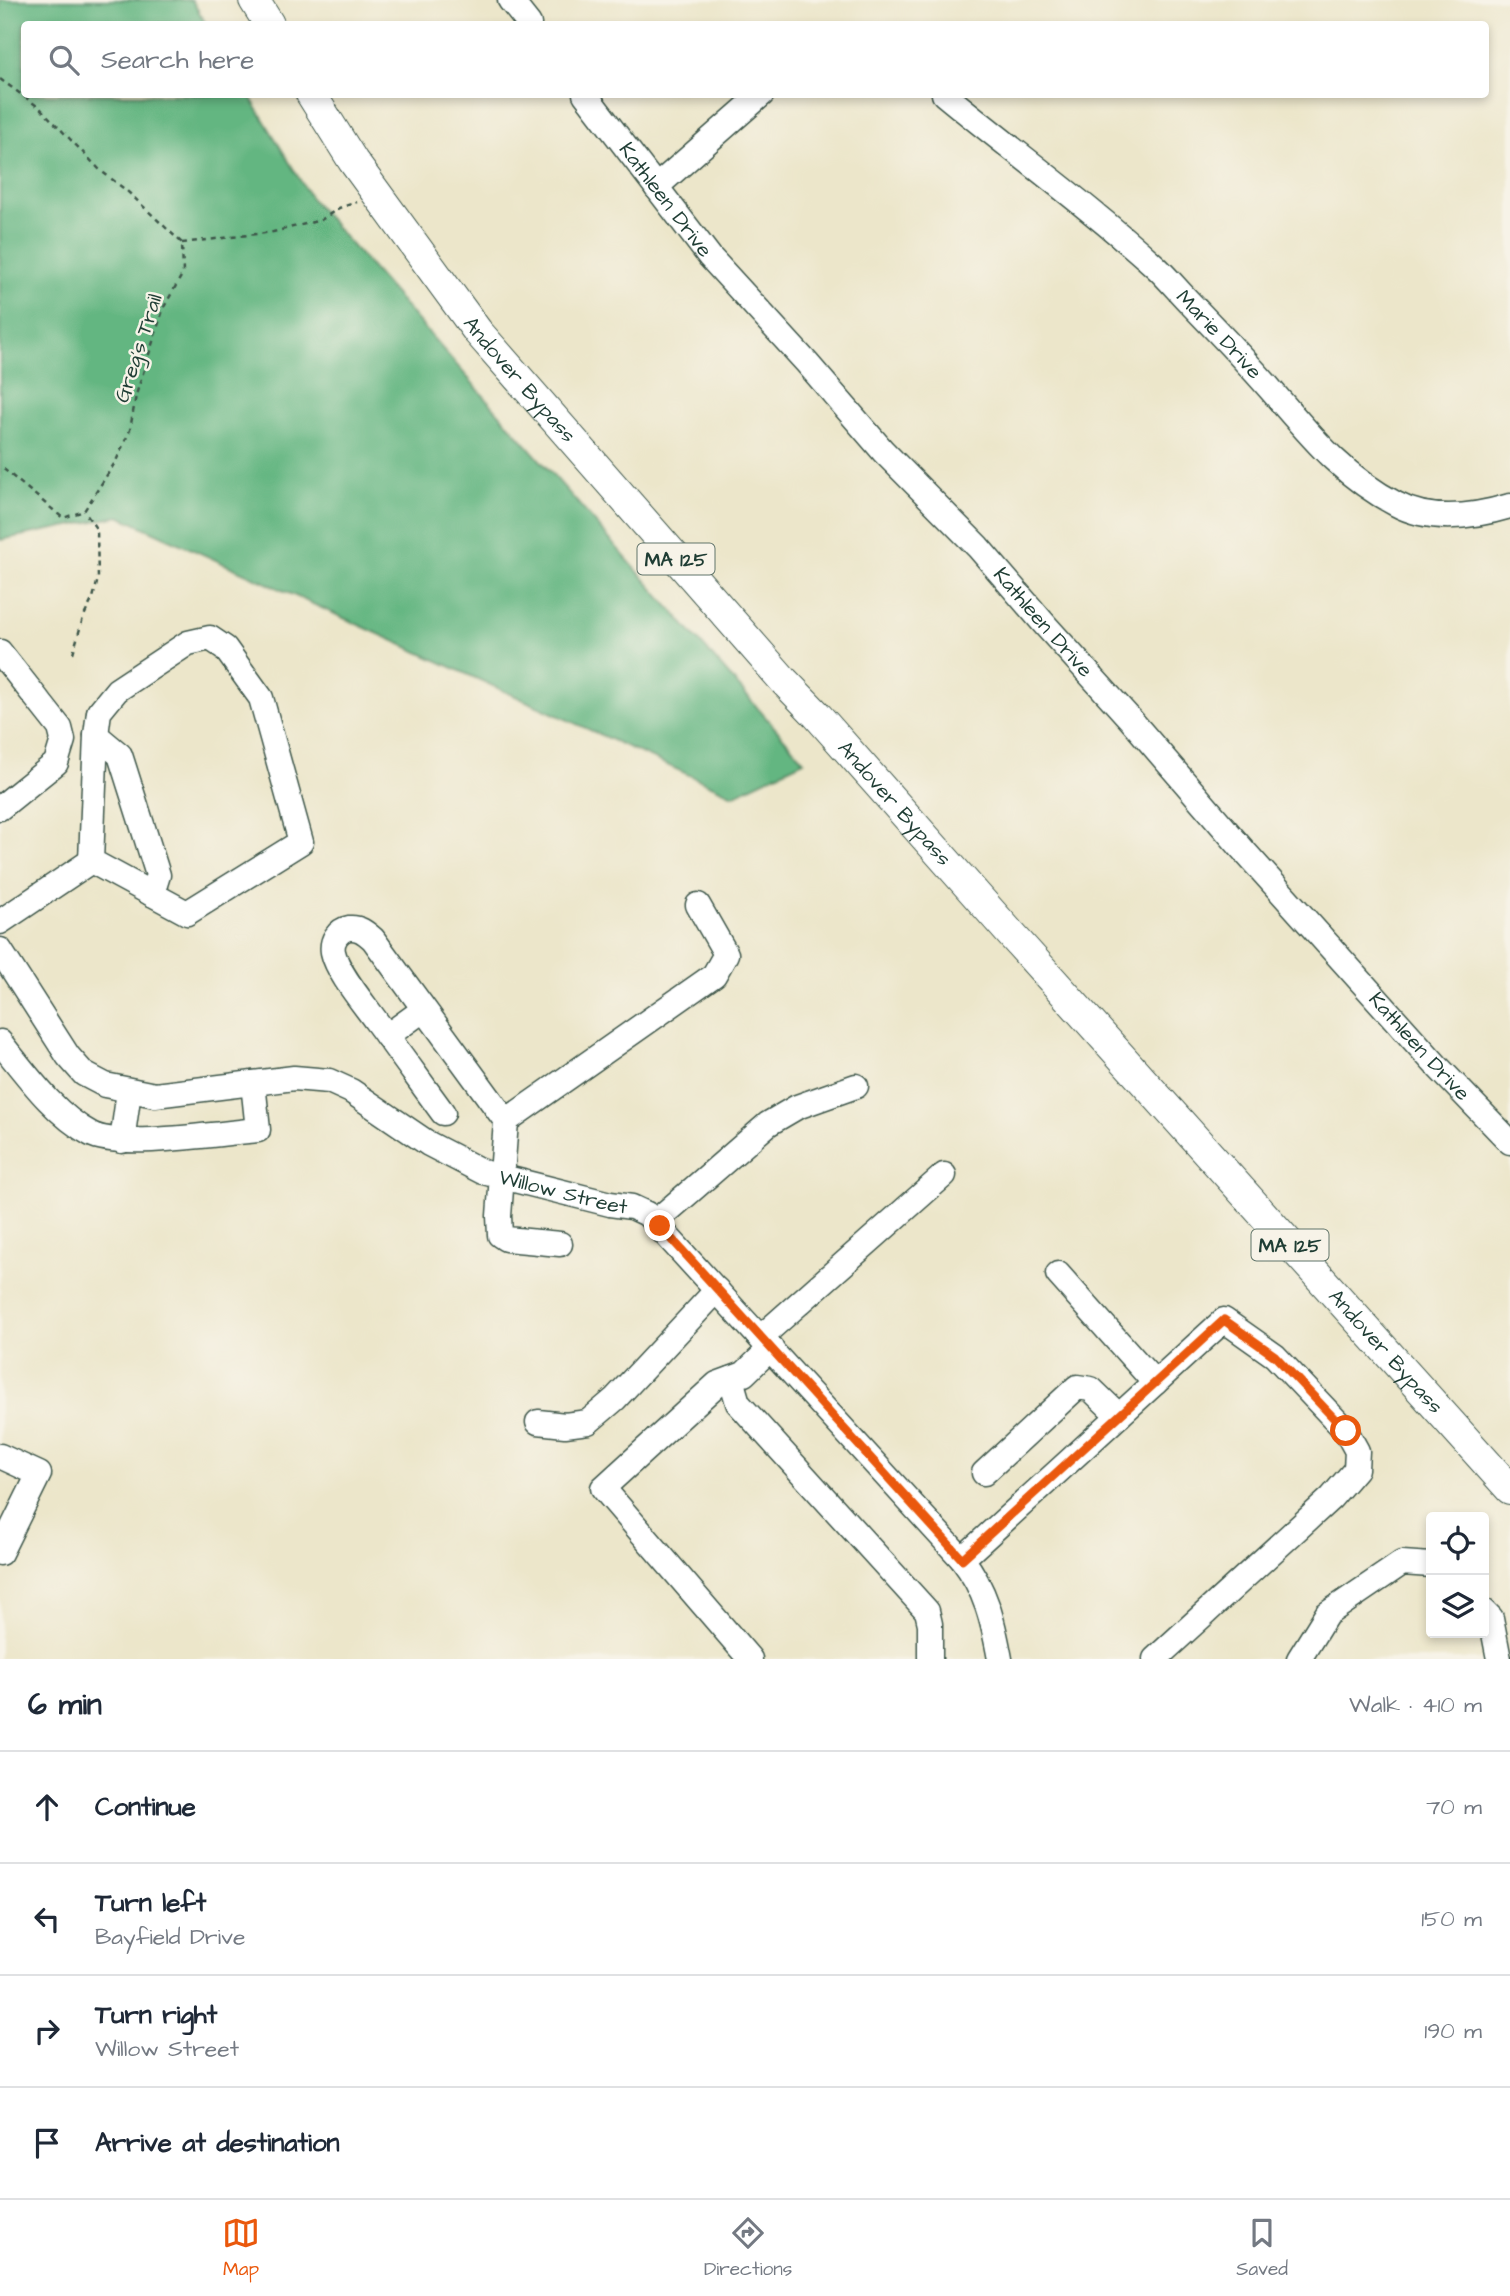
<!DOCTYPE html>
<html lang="en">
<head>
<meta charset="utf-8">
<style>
  body { margin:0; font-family:"Architects Daughter",sans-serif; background:#f2f2f3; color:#1f2937 }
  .controls { position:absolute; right:21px; bottom:21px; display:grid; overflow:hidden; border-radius:7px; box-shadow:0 4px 10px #0003 }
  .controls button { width:63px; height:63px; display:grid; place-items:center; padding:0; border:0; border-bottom:2px solid #e0e1e3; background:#fff; color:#1f2937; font:35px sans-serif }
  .stop { position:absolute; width:21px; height:21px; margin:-16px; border:5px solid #ea580c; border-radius:50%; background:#fff }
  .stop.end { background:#ea580c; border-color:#fff; box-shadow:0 2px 7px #0008 }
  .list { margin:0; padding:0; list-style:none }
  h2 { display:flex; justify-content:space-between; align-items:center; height:91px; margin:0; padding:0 28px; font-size:30px }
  h2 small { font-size:23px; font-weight:400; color:#747a83 }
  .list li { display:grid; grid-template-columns:46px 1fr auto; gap:21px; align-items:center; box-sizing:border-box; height:112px; padding:0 28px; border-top:2px solid #e0e1e3 }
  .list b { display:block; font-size:26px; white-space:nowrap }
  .list p { margin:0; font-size:23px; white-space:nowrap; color:#747a83 }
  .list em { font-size:23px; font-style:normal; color:#747a83 }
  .icon { flex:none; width:38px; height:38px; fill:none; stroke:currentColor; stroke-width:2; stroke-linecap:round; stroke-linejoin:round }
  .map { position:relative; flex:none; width:1510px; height:1659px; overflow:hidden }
  .search { position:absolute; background:#fff; box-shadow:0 4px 10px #0003; left:21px; right:21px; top:21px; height:77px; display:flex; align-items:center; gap:18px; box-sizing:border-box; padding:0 24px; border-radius:7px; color:#747a83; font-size:26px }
  .sheet { height:539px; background:#fff }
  nav { display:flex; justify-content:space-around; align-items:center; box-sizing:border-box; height:98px; border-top:2px solid #e0e1e3; background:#fff; font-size:19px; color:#747a83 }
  nav a { display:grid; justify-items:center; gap:4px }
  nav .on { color:#ea580c }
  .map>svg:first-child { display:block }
</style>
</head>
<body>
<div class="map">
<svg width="1510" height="1659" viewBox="0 0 1510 1659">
  <rect width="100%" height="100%" fill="#f7f3e8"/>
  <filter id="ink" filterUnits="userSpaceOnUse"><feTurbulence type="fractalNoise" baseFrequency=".0143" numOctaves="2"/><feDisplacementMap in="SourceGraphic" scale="14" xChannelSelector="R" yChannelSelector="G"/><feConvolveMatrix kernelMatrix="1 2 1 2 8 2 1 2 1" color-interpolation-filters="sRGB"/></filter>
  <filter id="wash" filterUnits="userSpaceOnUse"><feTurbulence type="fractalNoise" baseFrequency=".00686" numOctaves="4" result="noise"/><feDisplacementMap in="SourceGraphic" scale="28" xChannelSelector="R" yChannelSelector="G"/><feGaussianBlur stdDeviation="1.57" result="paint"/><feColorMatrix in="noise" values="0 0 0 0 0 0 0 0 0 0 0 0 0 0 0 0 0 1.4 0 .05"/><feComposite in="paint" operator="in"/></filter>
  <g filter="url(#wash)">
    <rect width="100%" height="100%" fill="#ece6ca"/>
    <!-- forest -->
    <path fill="#64b681" stroke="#427a5a" stroke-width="2" d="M0 0H192L206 24H24V94L249 95 312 200 804 761 733 795 119 516 0 540Z"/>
  </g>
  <g filter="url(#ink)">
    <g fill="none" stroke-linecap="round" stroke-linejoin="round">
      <!-- minor casing -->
      <g stroke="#3e564a" stroke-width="27">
        <g id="minor">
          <path d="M510 0 529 24"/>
          <path id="s1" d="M585 94 710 257 807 363 883 451 978 547 1046 626 1131 720 1244 851 1436 1065 1510 1142"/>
          <path id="s2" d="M944 94C1014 152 1088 205 1155 266 1168 278 1179 292 1192 305 1219 333 1246 361 1271 390 1311 436 1341 475 1396 504 1431 523 1473 517 1510 506"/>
          <path d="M656 187 762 94"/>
          <path d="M210 638 225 648 261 698 301 842 187 913 91 861 96 735 99 712 117 690 188 643Z"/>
          <path d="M0 652 60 728 63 740 56 763 0 808"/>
          <path d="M96 735 120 755 158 875 152 894"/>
          <path d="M0 922 91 861"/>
          <path id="s3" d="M0 950 68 1056 84 1074 105 1085 155 1095 294 1078 329 1081 351 1091 429 1144 483 1172 610 1204 632 1207 647 1214 962 1559C986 1590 993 1621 1000 1659"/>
          <path d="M387 1036 423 1010"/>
          <path d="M0 1042C26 1074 54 1114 91 1134 119 1149 222 1133 258 1130L253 1083"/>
          <path d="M443 1113C421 1083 399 1052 376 1021 364 1004 337 972 333 952 331 941 338 930 349 928 359 927 365 932 373 939L506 1121 499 1216 500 1235 506 1239 560 1244"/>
          <path d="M506 1121 714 975 726 954 698 905"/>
          <path d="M122 1141 129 1091"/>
          <path d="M655 1222 768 1124 797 1107 856 1086"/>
          <path d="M1058 1274 1155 1383"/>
          <path d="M761 1337 944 1175"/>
          <path d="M731 1379 738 1403 927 1611 930 1624V1659"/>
          <path d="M538 1422 565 1425 588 1422 615 1399 717 1290"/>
          <path d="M0 1456 39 1474 0 1553"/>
          <path d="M984 1473 1077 1387 1091 1389 1119 1416"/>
          <path d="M962 1559 1224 1320 1275 1356 1346 1431 1357 1451 1356 1469 1331 1498 1155 1659"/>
          <path d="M1484 1611 1491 1618 1499 1659"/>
          <path d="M750 1659 603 1488 717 1384 744 1374 771 1348"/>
          <path d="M1299 1659 1327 1614 1402 1563 1431 1565"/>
        </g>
      </g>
      <!-- major casing -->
      <g stroke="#3e564a" stroke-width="32">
        <g id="major">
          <path d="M254 0 269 24"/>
          <path id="s4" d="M311 94 353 161 478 332 784 681 816 714 1009 932 1510 1489"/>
        </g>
      </g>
      <!-- path -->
      <path stroke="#3e564a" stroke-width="2.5" stroke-dasharray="5 5" stroke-linecap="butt" d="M0 79 40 108 100 170 127 191 182 243 183 273 164 307 136 395 130 430 116 461 84 511 63 518 0 466
        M182 243 273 232 321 220 339 208 357 202
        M73 653 83 618 93 598 98 579 97 530 84 511"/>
      <!-- minor -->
      <use href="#minor" stroke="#fff" stroke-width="24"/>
      <!-- major -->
      <use href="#major" stroke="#fff" stroke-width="30"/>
    </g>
  </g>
  <g fill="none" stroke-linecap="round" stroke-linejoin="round" filter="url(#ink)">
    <!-- route -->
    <path stroke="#ea580c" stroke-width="9" d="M660 1226 962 1559 1224 1320 1275 1356 1346 1431"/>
  </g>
  <g text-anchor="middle" stroke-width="5" stroke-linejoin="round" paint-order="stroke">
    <!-- shield labels -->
    <g fill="#f7f3e8" stroke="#60746a" stroke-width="2">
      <rect x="637.5" y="543.5" width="77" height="31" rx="5"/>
      <rect x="1251.5" y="1229.5" width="77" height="31" rx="5"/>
    </g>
    <g font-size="19" font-weight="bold" fill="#1f3d34">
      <text x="676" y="566">MA 125</text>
      <text x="1290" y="1252">MA 125</text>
    </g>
    <!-- street labels -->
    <g font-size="21" fill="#1f3d34" stroke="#f7f3e8">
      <text dy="7" stroke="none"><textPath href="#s1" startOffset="133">Kathleen Drive</textPath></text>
      <text dy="7" stroke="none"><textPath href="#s2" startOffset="366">Marie Drive</textPath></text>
      <text transform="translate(138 348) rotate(-72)" y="7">Greg's Trail</text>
      <text dy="7" stroke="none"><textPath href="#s4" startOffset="354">Andover Bypass</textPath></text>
      <text dy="7" stroke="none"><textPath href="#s1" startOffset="700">Kathleen Drive</textPath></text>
      <text dy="7" stroke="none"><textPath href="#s4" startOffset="920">Andover Bypass</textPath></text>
      <text dy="7" stroke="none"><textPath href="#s1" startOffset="1267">Kathleen Drive</textPath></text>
      <text dy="7" stroke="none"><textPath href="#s3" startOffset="662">Willow Street</textPath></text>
      <text dy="7" stroke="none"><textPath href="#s4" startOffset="1656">Andover Bypass</textPath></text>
    </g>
  </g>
</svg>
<div class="controls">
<button><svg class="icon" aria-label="locate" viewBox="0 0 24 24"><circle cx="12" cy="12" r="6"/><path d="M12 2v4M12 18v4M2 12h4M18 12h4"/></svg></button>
<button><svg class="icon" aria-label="layers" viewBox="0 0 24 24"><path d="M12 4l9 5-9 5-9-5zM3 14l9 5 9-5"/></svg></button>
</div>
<div class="stop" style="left:1346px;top:1431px"></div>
<div class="stop end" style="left:660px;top:1226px"></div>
<div class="search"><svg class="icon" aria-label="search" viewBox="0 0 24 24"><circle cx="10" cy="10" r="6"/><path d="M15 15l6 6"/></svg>Search here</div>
</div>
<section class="sheet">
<h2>6 min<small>Walk · 410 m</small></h2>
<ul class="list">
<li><svg class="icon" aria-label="ahead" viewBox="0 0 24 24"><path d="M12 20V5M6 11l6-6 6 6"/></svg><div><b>Continue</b></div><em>70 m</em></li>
<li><svg class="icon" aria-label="left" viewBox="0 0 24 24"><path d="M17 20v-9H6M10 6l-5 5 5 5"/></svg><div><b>Turn left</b><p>Bayfield Drive</p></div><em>150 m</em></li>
<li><svg class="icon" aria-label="right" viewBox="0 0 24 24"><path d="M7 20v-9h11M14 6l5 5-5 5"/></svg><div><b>Turn right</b><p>Willow Street</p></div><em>190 m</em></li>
<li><svg class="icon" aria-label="arrive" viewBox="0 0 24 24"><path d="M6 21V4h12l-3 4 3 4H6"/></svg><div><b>Arrive at destination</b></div></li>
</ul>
</section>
<nav>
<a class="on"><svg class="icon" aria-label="map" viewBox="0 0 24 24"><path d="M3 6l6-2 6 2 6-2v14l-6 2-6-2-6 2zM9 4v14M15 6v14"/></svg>Map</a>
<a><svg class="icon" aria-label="directions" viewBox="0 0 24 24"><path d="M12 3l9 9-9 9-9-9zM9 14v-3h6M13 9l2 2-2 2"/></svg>Directions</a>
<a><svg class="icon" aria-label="saved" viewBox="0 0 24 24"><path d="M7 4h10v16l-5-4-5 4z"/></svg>Saved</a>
</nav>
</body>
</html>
